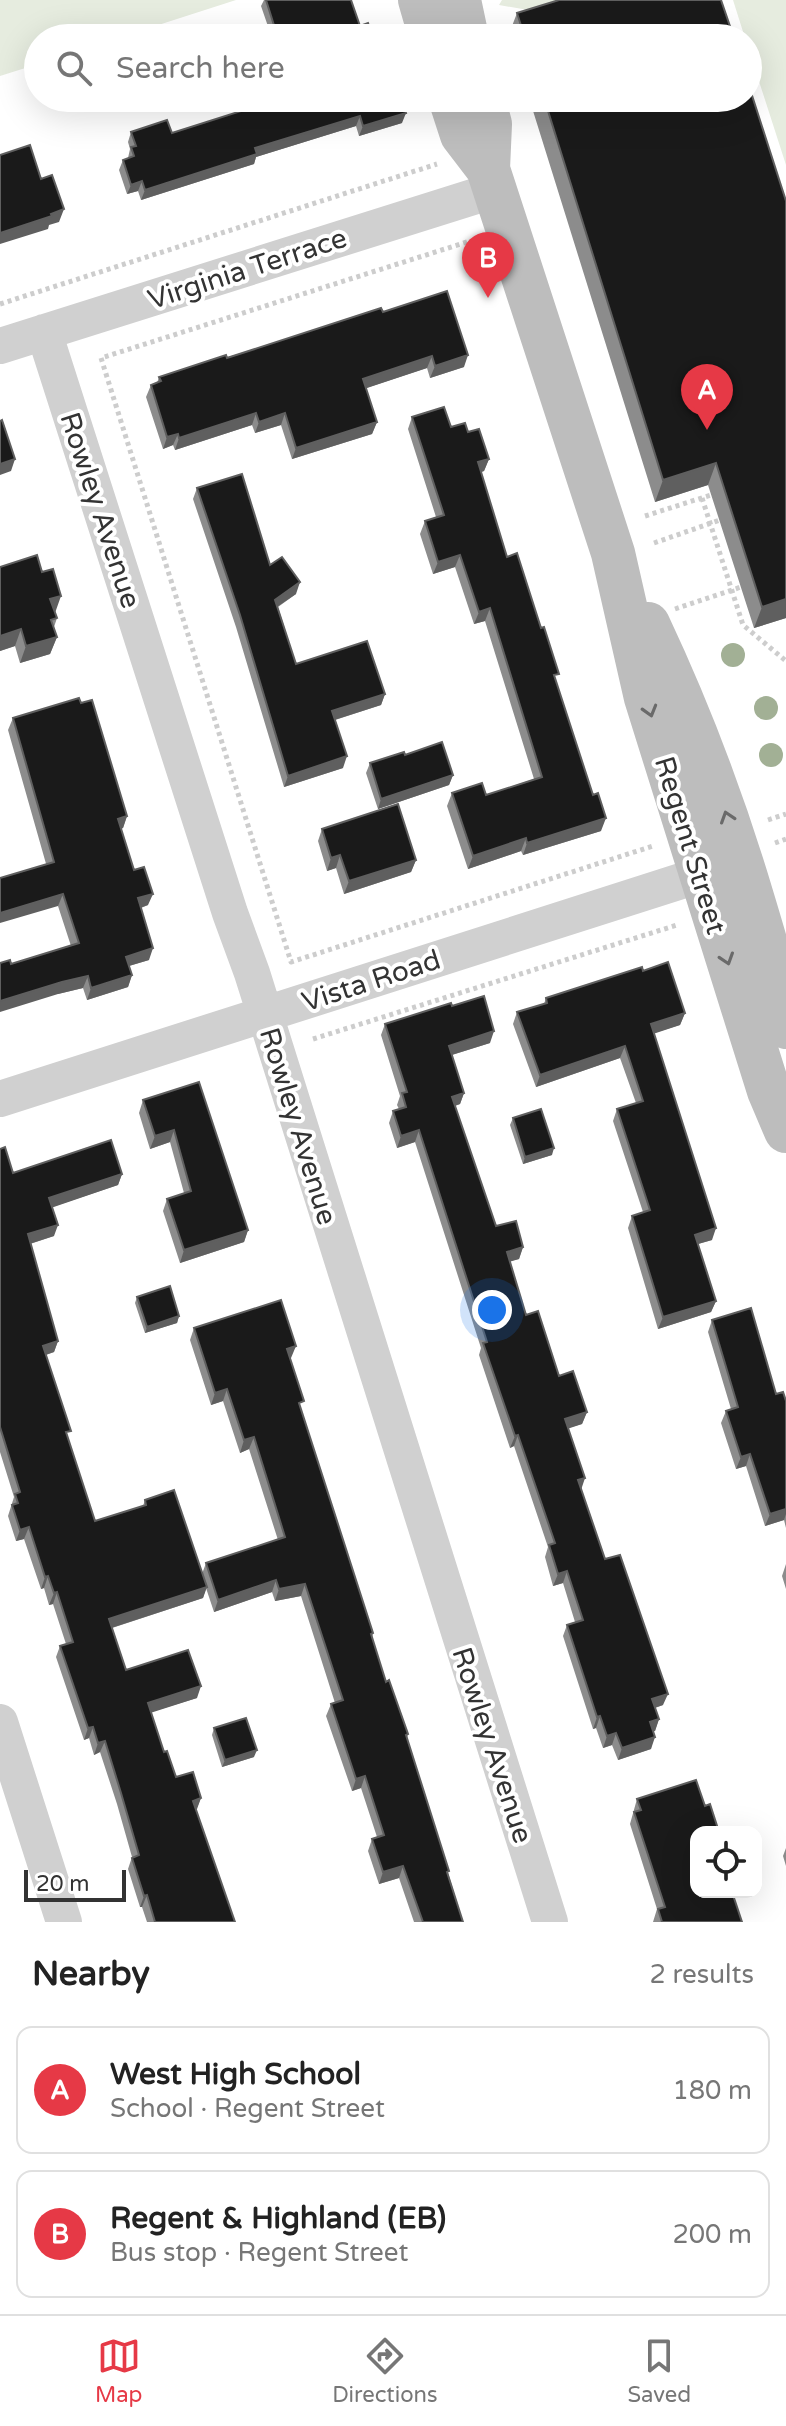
<!DOCTYPE html>
<html lang="en">
<head>
<meta charset="utf-8">
<style>
  body { margin:0; font-family:"Varela Round",sans-serif; background:#f6f6f6; color:#222 }
  .controls { position:absolute; right:24px; bottom:24px; display:grid; overflow:hidden; border-radius:16px; box-shadow:0 8px 32px #0002 }
  .controls button { width:72px; height:72px; display:grid; place-items:center; padding:0; border:0; border-bottom:2px solid #e0e0e0; background:#fff; color:#222; font:40px sans-serif }
  .scale { position:absolute; left:24px; bottom:20px; width:102px; box-sizing:border-box; padding-left:8px; border:4px solid #333; border-top:0; font-size:22px; line-height:28px; white-space:nowrap; color:#333; -webkit-text-stroke:6px #fff; paint-order:stroke }
  .you { position:absolute; left:492px; top:1310px; width:28px; height:28px; margin:-20px; border:6px solid #fff; border-radius:50%; background:#1a73e8; box-shadow:0 0 0 12px #1a73e833 }
  .badge { display:grid; place-items:center; width:52px; height:52px; border-radius:50%; background:#e63946; color:#fff; font-size:26px; font-weight:700 }
  .pin { position:absolute; translate:-50% -66px; filter:drop-shadow(0 2px 4px #0008) }
  .pin::after { content:''; position:absolute; top:42px; width:28px; height:24px; background:inherit; clip-path:polygon(0 0,100% 0,50% 100%) }
  .list { margin:0; padding:0; list-style:none }
  h2 { display:flex; justify-content:space-between; align-items:center; height:104px; margin:0; padding:0 32px; font-size:34px }
  h2 small { font-size:26px; font-weight:400; color:#767676 }
  .list li { display:grid; grid-template-columns:52px 1fr auto; gap:24px; align-items:center; box-sizing:border-box; height:128px; margin:0 16px 16px; padding:0 16px; border:2px solid #e0e0e0; border-radius:16px }
  .list b { display:block; font-size:30px; white-space:nowrap }
  .list p { margin:0; font-size:26px; white-space:nowrap; color:#767676 }
  .list em { font-size:26px; font-style:normal; color:#767676 }
  .icon { flex:none; width:44px; height:44px; fill:none; stroke:currentColor; stroke-width:2; stroke-linecap:round; stroke-linejoin:round }
  .map { position:relative; flex:none; width:786px; height:1922px; overflow:hidden }
  .search { position:absolute; background:#fff; box-shadow:0 8px 32px #0002; left:24px; right:24px; top:24px; height:88px; display:flex; align-items:center; gap:20px; box-sizing:border-box; padding:0 28px; border-radius:44px; color:#767676; font-size:30px }
  .sheet { height:392px; background:#fff }
  nav { display:flex; justify-content:space-around; align-items:center; box-sizing:border-box; height:112px; border-top:2px solid #e0e0e0; background:#fff; font-size:22px; color:#767676 }
  nav a { display:grid; justify-items:center; gap:4px }
  nav .on { color:#e63946 }
  .map>svg:first-child { display:block }
</style>
</head>
<body>
<div class="map">
<svg width="786" height="1922" viewBox="0 0 786 1922">
  <rect width="100%" height="100%" fill="#fff"/>
  <!-- green -->
  <path fill="#e6ecdf" d="M0 0H236L118 38H38V64L0 76Z
    M502 0H576L534 11 499 5Z
    M733 0H786V165L748 47V38H745Z"/>
  <g fill="none" stroke-linecap="round" stroke-linejoin="round">
    <!-- path -->
    <path stroke="#cdcdcd" stroke-width="5" stroke-dasharray="4 4" stroke-linecap="butt" d="M467 242 101 358 291 962 653 846
      M0 304 437 164
      M702 498 743 625 786 661
      M645 516 711 495
      M768 820 786 814
      M775 843 786 839
      M313 1039 677 925"/>
    <!-- minor -->
    <path stroke="#d0d0d0" stroke-width="36" d="M44 332 230 913 252 973 550 1922
      M0 346 495 190
      M0 1099 725 867
      M0 1722 64 1922"/>
    <!-- secondary -->
    <path stroke="#bdbdbd" stroke-width="44" d="M420 0 431 38
      M459 0 467 38
      M450 98 462 135 488 169 613 553 646 698 769 1091 786 1131
      M483 98 490 124 488 169
      M648 624C690 713 724 803 752 897 765 940 778 983 786 1027"/>
    <!-- path-bridge -->
    <path stroke="#cdcdcd" stroke-width="5" stroke-dasharray="4 4" stroke-linecap="butt" d="M654 543 720 520
      M675 609 741 587"/>
  </g>
  <!-- trees -->
  <g fill="#a2b095">
    <circle cx="733" cy="655" r="12"/>
    <circle cx="766" cy="708" r="12"/>
    <circle cx="771" cy="755" r="12"/>
  </g>
  <!-- wall -->
  <path fill="#8c8c8c" d="M264 0H351L360 26 373 37 382 38H272L261 6Z
    M517 13 734 38H511L509 34Z
    M258 98H401L402 123 359 136 356 126 256 157 254 164 141 200 138 191 127 194 119 170 123 160 128 158 130 149 128 142 131 132 172 133 260 105Z
    M529 98H748L786 618 754 628 708 485 655 502Z
    M383 312 464 367 430 378 427 368 366 388 377 422 372 434 292 459 281 425 255 433 252 425 175 450 173 445 163 449 146 397 151 385 157 383 159 377Z
    M412 417 468 432 489 459 484 471 481 472 507 557 556 681 601 831 523 855 521 851 468 869 447 806 452 793 486 795 534 779 485 621 474 624 455 567 433 574 420 534 425 521 436 517 408 429Z
    M197 488 296 594 278 607 296 664 385 694 381 705 335 720 343 768 284 787 236 627 193 499Z
    M0 567 55 613 57 618 54 627 57 637 50 654 20 663 15 646 0 651Z
    M81 703 127 816 123 828 121 829 134 870 148 905 141 908 149 960 129 966 132 975 128 987 87 1000 83 988 58 994 11 964 71 946 58 906 8 730 13 718Z
    M370 763 453 775 449 785 378 809 366 773Z
    M322 829 416 860 411 872 344 894 336 868 327 871 318 841Z
    M643 971 685 1013 680 1025 654 1033 712 1240 698 1244 716 1301 711 1312 658 1329 628 1228 632 1216 643 1212 613 1121 617 1109 636 1103 620 1058 536 1087 513 1024 517 1012 544 1004 546 998Z
    M452 1006 490 1043 452 1055 464 1093 460 1104 455 1106 496 1226 523 1247 519 1259 510 1261 526 1315 559 1376 587 1412 582 1424 568 1428 581 1490 605 1559 663 1705 655 1708 659 1719 655 1731H653L651 1749 618 1760 612 1745 603 1748 596 1728 593 1729 563 1636 567 1625 575 1622 563 1583 553 1586 545 1557 548 1547 514 1446 510 1448 479 1355 481 1348 415 1142 397 1148 389 1123 393 1111 399 1109 397 1105 400 1096 381 1035 385 1024Z
    M199 1082 248 1230 244 1242 180 1263 163 1211 167 1199 184 1193 170 1142 150 1149 139 1113 143 1100Z
    M513 1118 552 1155 523 1164 510 1125Z
    M0 1149 13 1173 122 1174 118 1185 52 1207 54 1236 30 1244 58 1341 54 1352 46 1355 68 1438 95 1521 143 1506 145 1500 202 1574 206 1563 278 1540 249 1449 240 1453 223 1401 211 1405 190 1340 194 1328 291 1358 290 1359 301 1410 373 1633 372 1638 386 1682 408 1734 407 1738 463 1922H414L399 1878 379 1884 368 1851 372 1839 377 1837 361 1788 352 1791 326 1716 331 1704 335 1703 301 1596 275 1601 272 1592 214 1612 206 1588 203 1598 112 1628 126 1670 197 1698 151 1712 164 1752 176 1777 201 1798 196 1810 235 1922H147L142 1907H140L128 1869 132 1857 117 1804 100 1752 94 1755 89 1738 84 1740 56 1657 60 1646 66 1644 53 1604 49 1605 44 1588 41 1589 24 1539 16 1541 8 1516 14 1497 0 1452Z
    M137 1297 179 1316 177 1323 145 1333 135 1303Z
    M712 1320 776 1394 786 1401V1528L784 1520 765 1526 746 1466 736 1469 721 1423 726 1411 731 1409 708 1332Z
    M786 1564V1589L782 1576Z
    M214 1728 254 1757 222 1767 212 1735Z
    M637 1799 696 1832 742 1922H653L657 1909 630 1824Z
    M786 1848V1866L783 1856Z"/>
  <!-- shaded-wall -->
  <path fill="#5f5f5f" d="M406 113 402 123 359 136 363 126Z
    M360 116 356 126 256 157 254 164 141 200 145 190 255 148Z
    M142 181 138 191 127 194 131 185Z
    M64 209 59 222 49 225 48 229 0 244V233Z
    M468 355 464 367 430 378 435 366Z
    M432 356 427 368 358 391 363 379Z
    M256 413 252 425 175 450 179 438Z
    M285 413 281 425 255 433 259 422Z
    M377 422 372 434 292 459 296 448Z
    M178 434 173 445 163 449 167 437Z
    M15 459 11 471 0 475V464Z
    M489 459 484 471 473 475 478 462Z
    M716 463 708 485 655 502 663 480Z
    M460 555 455 567 433 574 438 562Z
    M300 582 296 594 271 611 275 600Z
    M61 596 55 613 50 599Z
    M786 599V618L754 628 762 607Z
    M490 608 485 621 474 624 479 612Z
    M21 629 15 646 0 651V636Z
    M57 637 50 654 20 663 26 646Z
    M385 694 381 705 328 722 332 711Z
    M347 756 343 768 284 787 288 776Z
    M453 775 449 785 378 809 381 799Z
    M127 816 123 828 113 831 118 819Z
    M606 818 601 831 523 855 527 843Z
    M526 838 521 851 468 869 473 856Z
    M340 855 336 868 327 871 331 858Z
    M416 860 411 872 344 894 349 881Z
    M63 894 58 906 0 923V913Z
    M153 894 148 905 134 910 138 898Z
    M153 948 149 960 122 968 126 957Z
    M132 975 128 987 87 1000 91 988Z
    M88 976 83 988 58 994 0 1012V1001L62 982Z
    M685 1013 680 1025 647 1036 651 1024Z
    M494 1031 490 1043 445 1057 449 1046Z
    M625 1046 620 1058 536 1087 540 1075Z
    M464 1093 460 1104 448 1108 452 1097Z
    M174 1130 170 1142 150 1149 155 1136Z
    M419 1130 415 1142 397 1148 401 1136Z
    M554 1148 552 1155 523 1164 525 1157Z
    M122 1174 118 1185 45 1210 49 1198Z
    M58 1225 54 1236 23 1246 28 1234Z
    M716 1228 712 1240 691 1246 695 1235Z
    M248 1230 244 1242 180 1263 184 1250Z
    M523 1247 519 1259 502 1264 507 1252Z
    M716 1301 711 1312 658 1329 663 1317Z
    M179 1316 177 1323 145 1333 147 1327Z
    M58 1341 54 1352 39 1357 43 1346Z
    M296 1346 291 1358 283 1361 287 1349Z
    M227 1389 223 1401 211 1405 215 1393Z
    M587 1412 582 1424 561 1431 565 1419Z
    M518 1435 514 1446 510 1448 515 1436Z
    M254 1437 249 1449 240 1453 244 1440Z
    M750 1454 746 1466 736 1469 741 1457Z
    M585 1478 581 1490 578 1480Z
    M786 1509V1514L784 1520 765 1526 770 1514Z
    M29 1527 24 1539 16 1541 20 1530Z
    M567 1571 563 1583 553 1586 558 1574Z
    M48 1576 44 1588 41 1589 45 1577Z
    M276 1580 272 1592 214 1612 218 1600Z
    M305 1584 301 1596 275 1601 279 1589Z
    M207 1587 203 1598 105 1630 109 1619Z
    M57 1592 53 1604 49 1605 54 1593Z
    M201 1686 197 1698 144 1715 148 1703Z
    M668 1694 663 1705 648 1710 652 1699Z
    M600 1716 596 1728 593 1729 597 1717Z
    M659 1719 655 1731 646 1734 650 1722Z
    M93 1727 89 1738 84 1740 88 1728Z
    M616 1733 612 1745 603 1748 607 1736Z
    M655 1737 651 1749 618 1760 622 1748Z
    M105 1741 100 1752 94 1755 98 1743Z
    M257 1750 254 1757 222 1767 225 1760Z
    M365 1776 361 1788 352 1791 356 1779Z
    M201 1798 197 1809 189 1812 193 1801Z
    M403 1866 399 1878 379 1884 383 1872Z
    M147 1895 142 1907H140L144 1896Z"/>
  <!-- building -->
  <path fill="#1a1a1a" stroke="#5f5f5f" stroke-width="2" d="M266 0H351L360 26 368 23 373 37 381 34 382 38H278Z
    M559 0H721L734 38H525L517 13Z
    M748 83 786 201V599L762 607 716 463 663 480 544 98H748Z
    M264 98H401L406 113 363 126 360 116 255 148 257 154 145 190 142 181 131 185 123 160 134 156 131 147 136 146 131 132 167 120 172 133 266 103Z
    M30 145 41 179 52 175 64 209 51 214 52 216 0 233V155Z
    M447 291 468 355 435 366 432 356 363 379 377 422 296 448 285 413 259 422 256 413 179 438 178 434 167 437 151 385 161 381 159 377 226 355 227 358 381 308 383 312Z
    M444 407 451 427 465 423 468 432 479 429 489 459 478 462 507 557 517 553 541 628 544 627 559 674 554 675 593 795 598 793 606 818 527 843 526 838 473 856 452 793 482 783 486 795 542 777 490 608 479 612 460 555 438 562 425 521 444 515 412 417Z
    M2 420 15 459 0 464V421Z
    M242 474 270 565 282 557 300 582 275 600 296 664 367 641 385 694 332 711 347 756 288 776 240 615 197 488Z
    M37 555 42 572 53 569 61 596 50 599 57 618 51 620 57 637 26 646 21 629 0 636V567Z
    M79 698 81 703 92 700 127 816 118 819 134 870 144 867 153 894 138 898 153 948 126 957 132 975 91 988 88 976 62 982 0 1001V963L10 960 11 964 79 943 63 894 0 913V878L54 862 13 718Z
    M442 742 453 775 381 799 370 763 404 752 405 755Z
    M398 804 416 860 349 881 340 855 331 858 322 829Z
    M668 962 685 1013 651 1024 716 1228 695 1235 716 1301 663 1317 632 1216 650 1210 617 1109 643 1101 625 1046 540 1075 517 1012 547 1003 546 998 642 967 643 971Z
    M484 996 494 1031 449 1046 464 1093 452 1097 496 1226 516 1221 523 1247 507 1252 526 1315 538 1311 559 1376 573 1371 587 1412 565 1419 585 1478 578 1480 605 1559 620 1555 668 1694 652 1699 659 1719 650 1722 655 1737 622 1748 616 1733 607 1736 600 1716 597 1717 567 1625 583 1620 567 1571 558 1574 549 1545 555 1543 518 1435 515 1436 483 1343 487 1342 419 1130 401 1136 393 1111 406 1107 402 1093 407 1092 385 1024 451 1003 452 1006Z
    M199 1082 248 1230 184 1250 167 1199 191 1191 174 1130 155 1136 143 1100Z
    M541 1109 554 1148 525 1157 513 1118Z
    M111 1140 122 1174 49 1198 58 1225 28 1234 58 1341 43 1346 71 1431 66 1432 95 1521 146 1505 145 1500 174 1490 207 1587 109 1619 126 1670 188 1650 201 1686 148 1703 164 1752 167 1751 176 1777 193 1772 201 1798 193 1801 235 1922H155L147 1895 144 1896 132 1858 139 1855 121 1793 105 1741 98 1743 93 1727 88 1728 60 1646 73 1642 57 1592 54 1593 48 1576 45 1577 29 1527 20 1530 12 1505 18 1503 15 1494 20 1492 0 1427V1149L5 1147 13 1173Z
    M170 1286 179 1316 147 1327 137 1297Z
    M281 1300 296 1346 287 1349 304 1401 299 1403 373 1633 371 1634 386 1682 389 1680 408 1734 406 1735 449 1871 447 1872 463 1922H423L403 1866 383 1872 372 1839 384 1835 365 1776 356 1779 331 1704 343 1700 305 1584 279 1589 276 1580 218 1600 206 1563 285 1537 254 1437 244 1440 227 1389 215 1393 194 1328Z
    M751 1308 776 1394 783 1392 786 1401V1509L770 1514 750 1454 741 1457 726 1411 738 1407 712 1320Z
    M246 1718 257 1750 225 1760 214 1728Z
    M696 1780 705 1806 710 1804 719 1832H696V1892H732L742 1922H662L658 1909 665 1907 634 1812 641 1810 637 1799Z"/>
  <!-- one-way arrows -->
  <defs><path id="oneway-chevron" d="M-2-3.5L2.5 0L-2 3.5" fill="none" stroke-width="1.6" stroke-linecap="round" stroke-linejoin="round" transform="scale(2)"/></defs>
  <g stroke="#6a6a6a">
    <use href="#oneway-chevron" transform="translate(650 711) rotate(74)"/>
    <use href="#oneway-chevron" transform="translate(727 817) rotate(-108)"/>
    <use href="#oneway-chevron" transform="translate(727 959) rotate(72)"/>
  </g>
  <g text-anchor="middle" stroke-width="8" stroke-linejoin="round" paint-order="stroke">
    <!-- street labels -->
    <g font-size="28" fill="#333" stroke="#fff">
      <text transform="translate(247 268) rotate(-18)" y="10">Virginia Terrace</text>
      <text transform="translate(101 510) rotate(72)" y="10">Rowley Avenue</text>
      <text transform="translate(691 845) rotate(73)" y="10">Regent Street</text>
      <text transform="translate(371 980) rotate(-18)" y="10">Vista Road</text>
      <text transform="translate(299 1126) rotate(73)" y="10">Rowley Avenue</text>
      <text transform="translate(493 1745) rotate(72)" y="10">Rowley Avenue</text>
    </g>
  </g>
</svg>
<div class="controls">
<button><svg class="icon" aria-label="locate" viewBox="0 0 24 24"><circle cx="12" cy="12" r="6"/><path d="M12 2v4M12 18v4M2 12h4M18 12h4"/></svg></button>
</div>
<div class="scale">20 m</div>
<div class="you"></div>
<div class="pin badge" style="left:707px;top:430px">A</div>
<div class="pin badge" style="left:488px;top:298px">B</div>
<div class="search"><svg class="icon" aria-label="search" viewBox="0 0 24 24"><circle cx="10" cy="10" r="6"/><path d="M15 15l6 6"/></svg>Search here</div>
</div>
<section class="sheet">
<h2>Nearby<small>2 results</small></h2>
<ul class="list">
<li><span class="badge">A</span><div><b>West High School</b><p>School · Regent Street</p></div><em>180 m</em></li>
<li><span class="badge">B</span><div><b>Regent &amp; Highland (EB)</b><p>Bus stop · Regent Street</p></div><em>200 m</em></li>
</ul>
</section>
<nav>
<a class="on"><svg class="icon" aria-label="map" viewBox="0 0 24 24"><path d="M3 6l6-2 6 2 6-2v14l-6 2-6-2-6 2zM9 4v14M15 6v14"/></svg>Map</a>
<a><svg class="icon" aria-label="directions" viewBox="0 0 24 24"><path d="M12 3l9 9-9 9-9-9zM9 14v-3h6M13 9l2 2-2 2"/></svg>Directions</a>
<a><svg class="icon" aria-label="saved" viewBox="0 0 24 24"><path d="M7 4h10v16l-5-4-5 4z"/></svg>Saved</a>
</nav>
</body>
</html>
